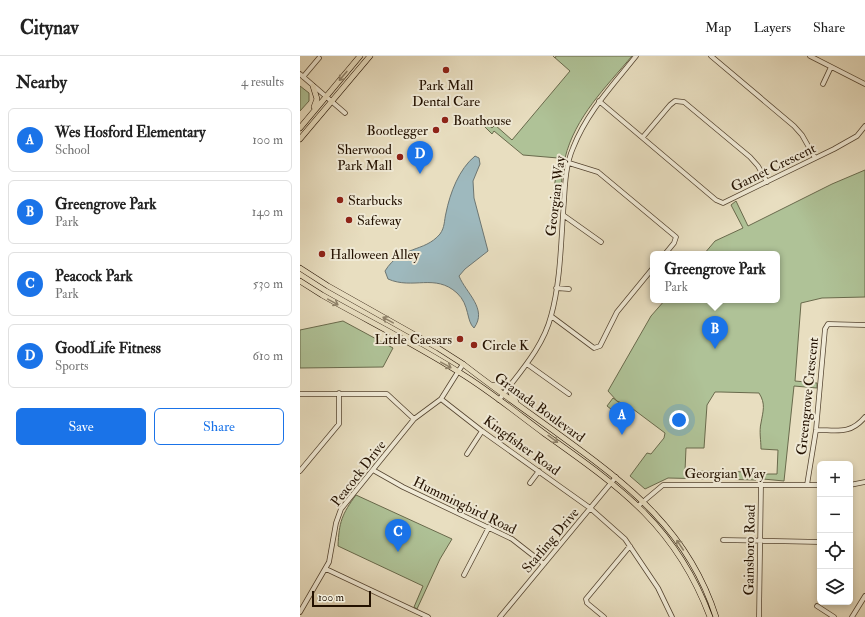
<!DOCTYPE html>
<html lang="en">
<head>
<meta charset="utf-8">
<style>
  body { margin:0; font-family:"IM FELL Double Pica",serif; background:#f2f2f2; color:#222 }
  .controls { position:absolute; right:12px; bottom:12px; display:grid; overflow:hidden; border-radius:6px; box-shadow:0 2px 6px #0003 }
  .controls button { width:36px; height:36px; display:grid; place-items:center; padding:0; border:0; border-bottom:1px solid #e0e0e0; background:#fff; color:#222; font:20px sans-serif }
  .scale { position:absolute; left:12px; bottom:10px; width:59px; box-sizing:border-box; padding-left:4px; border:2px solid #231100; border-top:0; font-size:11px; line-height:14px; white-space:nowrap; color:#231100; -webkit-text-stroke:3px #f0ead6; paint-order:stroke }
  .you { position:absolute; left:379px; top:364px; width:14px; height:14px; margin:-10px; border:3px solid #fff; border-radius:50%; background:#1a73e8; box-shadow:0 0 0 6px #1a73e833 }
  .badge { display:grid; place-items:center; width:26px; height:26px; border-radius:50%; background:#1a73e8; color:#fff; font-size:13px; font-weight:700 }
  .pin { position:absolute; translate:-50% -33px; filter:drop-shadow(0 1px 2px #0008) }
  .pin::after { content:''; position:absolute; top:21px; width:14px; height:12px; background:inherit; clip-path:polygon(0 0,100% 0,50% 100%) }
  .popup { position:absolute; left:350px; top:195px; width:130px; height:52px; box-sizing:border-box; display:grid; place-content:center; border-radius:6px; background:#fff; filter:drop-shadow(0 1px 3px #0005); font-size:13px; white-space:nowrap; color:#767676 }
  .popup b { font-size:15px; color:#222 }
  .popup::after { content:''; position:absolute; left:50%; top:100%; margin-left:-8px; border:8px solid transparent; border-top-color:#fff }
  .list { margin:0; padding:0; list-style:none }
  h2 { display:flex; justify-content:space-between; align-items:center; height:52px; margin:0; padding:0 16px; font-size:17px }
  h2 small { font-size:13px; font-weight:400; color:#767676 }
  .list li { display:grid; grid-template-columns:26px 1fr auto; gap:12px; align-items:center; box-sizing:border-box; height:64px; margin:0 8px 8px; padding:0 8px; border:1px solid #e0e0e0; border-radius:6px }
  .list b { display:block; font-size:15px; white-space:nowrap }
  .list p { margin:0; font-size:13px; white-space:nowrap; color:#767676 }
  .list em { font-size:13px; font-style:normal; color:#767676 }
  .actions { display:flex; gap:8px; padding:12px 16px }
  .actions a { flex:1; padding:9px 0; border:1px solid #1a73e8; border-radius:6px; text-align:center; font-size:14px; color:#1a73e8 }
  .actions .main { background:#1a73e8; color:#fff }
  .icon { flex:none; width:22px; height:22px; fill:none; stroke:currentColor; stroke-width:2; stroke-linecap:round; stroke-linejoin:round }
  .map { position:relative; flex:none; width:565px; height:561px; overflow:hidden }
  header { display:flex; align-items:center; gap:24px; box-sizing:border-box; height:56px; padding:0 20px; background:#fff; border-bottom:1px solid #e0e0e0 }
  header strong { font-size:19px }
  nav { display:flex; gap:22px; margin-inline-start:auto; font-size:14px }
  main { display:flex }
  aside { flex:1; background:#fff }
  .map>svg:first-child { display:block }
</style>
</head>
<body>
<header>
<strong>Citynav</strong>
<nav><a>Map</a><a>Layers</a><a>Share</a></nav>
</header>
<main>
<aside>
<h2>Nearby<small>4 results</small></h2>
<ul class="list">
<li><span class="badge">A</span><div><b>Wes Hosford Elementary</b><p>School</p></div><em>100 m</em></li>
<li><span class="badge">B</span><div><b>Greengrove Park</b><p>Park</p></div><em>140 m</em></li>
<li><span class="badge">C</span><div><b>Peacock Park</b><p>Park</p></div><em>530 m</em></li>
<li><span class="badge">D</span><div><b>GoodLife Fitness</b><p>Sports</p></div><em>610 m</em></li>
</ul>
<div class="actions"><a class="main">Save</a><a>Share</a></div>
</aside>
<div class="map">
<svg width="565" height="561" viewBox="0 0 565 561">
  <rect width="100%" height="100%" fill="#e8dec0"/>
  <filter id="stains"><feTurbulence type="fractalNoise" baseFrequency=".005" numOctaves="4"/><feColorMatrix values="0 0 0 0 .2 0 0 0 0 .09 0 0 0 0 .02 0 0 0 .5 -.17"/></filter>
  <radialGradient id="worn" r=".72"><stop offset=".6" stop-color="#630" stop-opacity="0"/><stop offset="1" stop-color="#630" stop-opacity=".3"/></radialGradient>
  <!-- green -->
  <path fill="#afc297" stroke="#696a4c" d="M253 0 255 2 256 0H332C306 31 275 61 265 102 261 118 262 135 259 151L252 150 258 102 223 99 194 75 192 78 182 68 184 65 192 72 195 69 212 84 270 15Z
    M0 30 9 37V45L0 55Z
    M565 114V241L522 242 501 247 495 325 517 327V332L494 330 484 425 463 423 465 418H477L478 394 461 393C461 385 459 375 461 367 463 355 466 348 459 337L421 336H415L407 349 404 392H386L385 415 456 416V424L368 422 345 433 330 420 347 397 351 398 364 382 365 377 329 350 317 345 308 335 351 260 365 244H477V198H404L415 185 443 172 431 149 436 145 448 170 532 128Z
    M43 265 93 292 83 311 0 312V274Z
    M313 342 322 349 316 357 307 350Z
    M56 439 152 483 140 503 117 553 114 551 123 530 38 490C39 466 42 458 56 439Z"/>
  <!-- water -->
  <path fill="#9eb9be" stroke="#6d7672" d="M175 100 179 102 180 108 173 125 174 142 188 195 165 213 159 220C166 237 188 253 174 272 166 265 170 249 157 237 135 217 113 234 88 223L85 215C101 189 124 197 140 178 145 171 144 165 146 157 150 137 159 113 175 100Z"/>
  <g fill="none" stroke-linecap="round" stroke-linejoin="round">
    <!-- minor casing -->
    <g stroke="#544430" stroke-width="5.5">
      <path id="minor" d="M411 0 494 70 502 79 515 102
        M510 0 565 28
        M0 18 45 57
        M3 21 19 2
        M523 28 531 11
        M299 45 416 144 423 147 534 93 557 80 565 70
        M343 81 370 49 375 45 384 46 450 101 458 110 467 126
        M269 107 298 116 376 181 374 187 365 198
        M263 159 301 186
        M256 232 269 233
        M251 260 294 292 300 290 317 256 353 212
        M227 308 269 338
        M0 338H87L114 363
        M141 343 182 375 290 452 325 483 358 532 372 561
        M199 344C218 318 243 292 251 260 261 225 261 181 264 145 265 127 266 108 273 92 287 56 313 29 336 0
        M516 374C537 374 550 379 565 361
        M167 398 182 375
        M73 414 103 431 212 483 244 508
        M0 415 39 368V337
        M230 427 239 415
        M507 429 516 374 525 273 528 268 565 269
        M550 429 565 426
        M338 450 363 429H520
        M423 484 520 486
        M26 513 128 561
        M164 519 189 471
        M517 550 534 561
        M0 556 29 506 36 467 41 453 114 363 141 343 163 308
        M200 561 316 421
        M304 561 287 547 286 543 330 490
        M459 561 461 428
        M552 561 565 540"/>
    </g>
    <!-- major casing -->
    <g stroke="#231100" stroke-width="6">
      <path id="major" d="M13 30 17 43 14 51
        M0 72 60 0
        M0 83 70 0
        M0 212 28 230 138 292 163 308C195 333 228 356 261 380 330 430 389 476 416 561
        M0 225 22 239C68 265 117 289 162 318 191 336 218 358 245 378 321 432 376 470 410 561
        M193 329 201 331 211 328V337L216 346"/>
    </g>
    <!-- minor -->
    <use href="#minor" stroke="#f0ead6" stroke-width="4"/>
    <!-- major -->
    <use href="#major" stroke="#e8dec0" stroke-width="5"/>
  </g>
  <!-- one-way arrows -->
  <defs><path id="oneway-shaft" d="M-6 0H5M1.5-3L5.5 0L1.5 3" fill="none" stroke-width="1.6" stroke-linecap="round" stroke-linejoin="round"/></defs>
  <g stroke="#8f826a">
    <use href="#oneway-shaft" transform="translate(43 20) rotate(130)"/>
    <use href="#oneway-shaft" transform="translate(33 246) rotate(29)"/>
    <use href="#oneway-shaft" transform="translate(88 264) rotate(-151)"/>
    <use href="#oneway-shaft" transform="translate(146 309) rotate(29)"/>
    <use href="#oneway-shaft" transform="translate(253 383) rotate(36)"/>
    <use href="#oneway-shaft" transform="translate(380 489) rotate(-124)"/>
  </g>
  <!-- markers -->
  <g fill="#8f2418" stroke="#f0ead6" stroke-width="1.5">
    <circle cx="146" cy="14" r="4"/>
    <circle cx="145" cy="64" r="4"/>
    <circle cx="136" cy="74" r="4"/>
    <circle cx="100" cy="101" r="4"/>
    <circle cx="40" cy="144" r="4"/>
    <circle cx="49" cy="164" r="4"/>
    <circle cx="22" cy="198" r="4"/>
    <circle cx="160" cy="283" r="4"/>
    <circle cx="174" cy="289" r="4"/>
  </g>
  <g text-anchor="middle" stroke-width="4" stroke-linejoin="round" paint-order="stroke">
    <!-- poi labels -->
    <g font-size="14" fill="#231100" stroke="#f0ead6" text-anchor="start">
      <text x="146" y="34" text-anchor="middle">Park Mall<tspan x="146" dy="16">Dental Care</tspan></text>
      <text x="153" y="69">Boathouse</text>
      <text x="128" y="79" text-anchor="end">Bootlegger</text>
      <text x="92" y="98" text-anchor="end">Sherwood<tspan x="92" dy="16">Park Mall</tspan></text>
      <text x="48" y="149">Starbucks</text>
      <text x="57" y="169">Safeway</text>
      <text x="30" y="203">Halloween Alley</text>
      <text x="152" y="288" text-anchor="end">Little Caesars</text>
      <text x="182" y="294">Circle K</text>
    </g>
    <!-- street labels -->
    <g font-size="14" fill="#231100" stroke="#f0ead6">
      <text transform="translate(473 111) rotate(-26)" y="5">Garnet Crescent</text>
      <text transform="translate(255 140) rotate(-83)" y="5">Georgian Way</text>
      <text transform="translate(507 340) rotate(-84)" y="5">Greengrove Crescent</text>
      <text transform="translate(240 351) rotate(36)" y="5">Granada Boulevard</text>
      <text transform="translate(222 389) rotate(36)" y="5">Kingfisher Road</text>
      <text transform="translate(58 417) rotate(-52)" y="5">Peacock Drive</text>
      <text x="425" y="422">Georgian Way</text>
      <text transform="translate(165 449) rotate(26)" y="5">Hummingbird Road</text>
      <text transform="translate(250 484) rotate(-50)" y="5">Starling Drive</text>
      <text transform="translate(449 494) rotate(-89)" y="5">Gainsboro Road</text>
    </g>
  </g>
  <rect width="100%" height="100%" filter="url(#stains)"/>
  <rect width="100%" height="100%" fill="url(#worn)"/>
</svg>
<div class="controls">
<button>+</button>
<button>−</button>
<button><svg class="icon" aria-label="locate" viewBox="0 0 24 24"><circle cx="12" cy="12" r="6"/><path d="M12 2v4M12 18v4M2 12h4M18 12h4"/></svg></button>
<button><svg class="icon" aria-label="layers" viewBox="0 0 24 24"><path d="M12 4l9 5-9 5-9-5zM3 14l9 5 9-5"/></svg></button>
</div>
<div class="scale">100 m</div>
<div class="you"></div>
<div class="pin badge" style="left:322px;top:379px">A</div>
<div class="pin badge" style="left:415px;top:293px">B</div>
<div class="popup"><b>Greengrove Park</b>Park</div>
<div class="pin badge" style="left:98px;top:496px">C</div>
<div class="pin badge" style="left:120px;top:118px">D</div>
</div>
</main>
</body>
</html>
